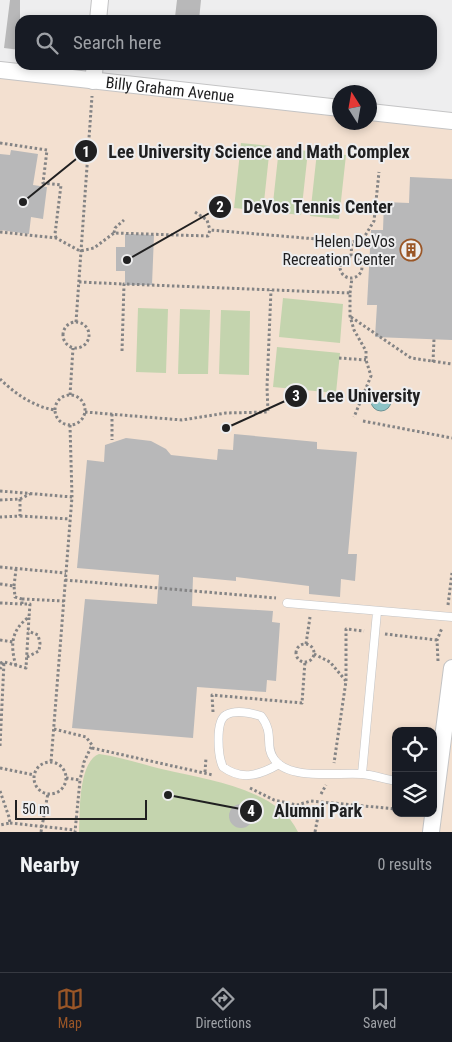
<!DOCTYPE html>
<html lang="en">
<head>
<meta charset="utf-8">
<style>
  body { margin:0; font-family:"Roboto Condensed",sans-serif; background:#20242c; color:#f1f3f6 }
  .controls { position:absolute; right:15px; bottom:15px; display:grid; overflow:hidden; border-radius:10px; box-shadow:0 2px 8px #0003 }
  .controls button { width:45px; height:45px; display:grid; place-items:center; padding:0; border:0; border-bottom:1px solid #363941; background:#171b24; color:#f1f3f6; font:25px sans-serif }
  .compass { position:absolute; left:332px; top:85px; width:45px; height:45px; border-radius:50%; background:#171b24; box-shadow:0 2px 8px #0003; rotate:349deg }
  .scale { position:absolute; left:15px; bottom:12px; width:132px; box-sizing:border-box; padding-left:5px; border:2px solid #202021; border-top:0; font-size:14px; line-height:18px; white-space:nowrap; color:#202021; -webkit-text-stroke:4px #eeeeef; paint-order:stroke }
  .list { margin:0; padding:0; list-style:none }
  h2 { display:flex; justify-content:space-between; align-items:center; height:65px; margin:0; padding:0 20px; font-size:21px }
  h2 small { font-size:16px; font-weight:400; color:#9ea1a6 }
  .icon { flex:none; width:28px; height:28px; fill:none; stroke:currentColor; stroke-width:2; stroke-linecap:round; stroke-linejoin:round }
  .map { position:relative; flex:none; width:452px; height:832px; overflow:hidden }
  .search { position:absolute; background:#171b24; box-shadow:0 2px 8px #0003; left:15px; right:15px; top:15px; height:55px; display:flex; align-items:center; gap:12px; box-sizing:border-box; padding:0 18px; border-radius:15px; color:#9ea1a6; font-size:19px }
  .sheet { height:140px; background:#171b24 }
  nav { display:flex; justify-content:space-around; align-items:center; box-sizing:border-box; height:70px; border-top:1px solid #363941; background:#171b24; font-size:14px; color:#9ea1a6 }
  nav a { display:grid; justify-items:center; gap:2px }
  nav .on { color:#9a5627 }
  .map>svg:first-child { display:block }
</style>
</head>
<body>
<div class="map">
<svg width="452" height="832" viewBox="0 0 452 832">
  <rect width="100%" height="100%" fill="#eeeeef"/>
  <!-- education -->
  <path fill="#f3e0d0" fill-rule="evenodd" d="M0 77 339 113 340 122H370V116L452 125V832H0ZM396 731H433V813H396Z"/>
  <!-- green -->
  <path fill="#c4d4ae" d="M241 143 270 146 263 211 234 208Z
    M279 148 308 151 301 215 272 212Z
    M317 152 346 155 339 219 310 216Z
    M283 298 343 304 340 343 279 337Z
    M138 308 168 309 166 373 136 372Z
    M180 309 210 310 208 374H178Z
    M221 310 250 311 249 375 219 374Z
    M277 347 340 353 336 393 273 387Z
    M99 754C121 757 144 765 166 770 208 780 278 789 298 832H79C80 813 78 762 99 754Z"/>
  <!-- water -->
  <path fill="#8cc3c6" stroke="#6c9294" d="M371 401a10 10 0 1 1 20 0a10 10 0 1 1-20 0Z"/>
  <!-- building -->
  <path fill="#b8b8b9" d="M10 0H20V50L4 48Z
    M177 0H201L199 20 175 17Z
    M11 150 38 154 33 185 47 187 43 219 31 217 29 234 0 230V154L10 155Z
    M410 177 452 179V340L375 337 377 305H367L371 230H383L384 202 409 203Z
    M125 234 154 235 152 285H125V271H116V247H125Z
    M234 434 317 442V449L357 452 348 554H357L355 581 341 579 340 597 309 594V586L236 577V581L193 577 192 606 273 611 272 622 280 623 276 681 267 680 266 692 197 687 193 738 72 728 85 599 157 604 159 575 77 568 87 460 104 462 105 445 126 438 151 441 166 449 171 455 217 460 218 449 233 450Z
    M229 816a12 12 0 1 1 24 0a12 12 0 1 1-24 0Z"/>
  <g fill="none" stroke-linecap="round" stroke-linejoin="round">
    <!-- lane casing -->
    <g stroke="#c4c4c5" stroke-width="9">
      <path id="lane" d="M287 603 452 617
        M279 764C260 775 242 781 223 767 218 757 215 721 226 715 236 709 251 713 261 716 275 734 264 745 274 759 289 781 338 772 362 774 373 775 385 779 396 781
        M362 774 377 612"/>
    </g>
    <!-- street casing -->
    <g stroke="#c4c4c5" stroke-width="18">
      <g id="street">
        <path d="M98 20 100 0"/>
        <path id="s1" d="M0 70 340 108"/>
        <path d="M93 81 95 65"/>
        <path d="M370 112 452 121"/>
        <path d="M431 832 452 668"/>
      </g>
    </g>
    <!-- path -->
    <path stroke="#848485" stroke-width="3" stroke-dasharray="2.5 2.5" stroke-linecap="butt" d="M0 143 47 150 43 183 61 185 55 234 56 238
      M195 212 207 220 210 230
      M0 232 56 238 80 251 94 248 114 233 208 236 210 230 352 242
      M114 233 115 228 124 220
      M351 256 352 242 363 239 374 221 379 172
      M340 267a11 11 0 1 1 22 0a11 11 0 1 1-22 0Z
      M79 282 124 284
      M350 293 352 278
      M351 317 411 358 452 364
      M63 335a13 13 0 1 1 26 0a13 13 0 1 1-26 0Z
      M76 322 92 96
      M122 351 124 284 350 293V316L354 330 366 351V360L371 376 354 417
      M339 358 366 360
      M433 362 434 339
      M0 379C14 393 34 407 55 410
      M55 410a15 15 0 1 1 30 0a15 15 0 1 1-30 0Z
      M70 395 73 348
      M85 412 182 420 226 413 268 412 267 387 271 290
      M112 414V440
      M363 421 452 438
      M70 425 72 497
      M0 491 72 497 51 762
      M20 499 30 494
      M0 500 20 499V516L0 517
      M20 516 70 519
      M0 567 66 573
      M65 580 276 598
      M0 584 14 586 15 597 22 599V604H30L29 617
      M14 586 16 569
      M22 599 64 601
      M0 603 22 604
      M448 605 452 573
      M385 634 437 640
      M0 640 13 642
      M306 644 310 617
      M296 653a9 9 0 1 1 18 0a9 9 0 1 1-18 0Z
      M314 654 330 662 346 681 334 763
      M27 657 39 651 40 643 38 635 28 631
      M438 661 437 640 442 628
      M0 663 4 662 0 669
      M346 681V629L364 631
      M213 712 212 695 302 703 305 661
      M54 729 86 737 92 745 84 762 80 780
      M0 746 4 662 26 668 29 617C11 630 10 645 16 666
      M92 748 213 775
      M34 778a16 16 0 1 1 32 0a16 16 0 1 1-32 0Z
      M0 768 34 775
      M205 772 206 758
      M66 778 80 780 75 832
      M250 788 274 800 297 805 311 801 396 809
      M0 791 9 817 10 823 0 825
      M321 794 326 785
      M10 823 75 830
      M41 832 48 793
      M315 832 319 811"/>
    <!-- lane -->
    <use href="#lane" stroke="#fff" stroke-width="8"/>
    <!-- street -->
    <use href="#street" stroke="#fff" stroke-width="16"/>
  </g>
  <!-- icons -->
  <defs>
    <g id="building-ring" transform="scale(1.125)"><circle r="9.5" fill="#eeeeef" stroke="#9a5627" stroke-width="1.5"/><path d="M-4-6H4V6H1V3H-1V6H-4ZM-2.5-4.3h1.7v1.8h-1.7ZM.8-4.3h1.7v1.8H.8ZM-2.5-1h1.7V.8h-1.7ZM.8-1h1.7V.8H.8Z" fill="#9a5627"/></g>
  </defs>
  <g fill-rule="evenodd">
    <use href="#building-ring" x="411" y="250"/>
  </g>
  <g text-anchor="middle" stroke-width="4" stroke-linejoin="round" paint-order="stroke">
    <!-- street labels -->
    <g font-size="16" fill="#202021" stroke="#eeeeef">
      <text dy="6" stroke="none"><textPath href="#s1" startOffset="171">Billy Graham Avenue</textPath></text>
    </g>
    <!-- poi labels -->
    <g font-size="16" fill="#202021" stroke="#eeeeef" text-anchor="end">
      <text x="395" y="247">Helen DeVos<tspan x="395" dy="18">Recreation Center</tspan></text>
    </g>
  </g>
  <!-- callouts -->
  <path fill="none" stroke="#202021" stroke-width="2" d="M23 202L86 151M127 260L220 207M226 428L296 396M168 795L251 811"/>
  <g fill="#202021" stroke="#eeeeef" stroke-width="2">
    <circle cx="23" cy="202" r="5"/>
    <circle cx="127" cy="260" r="5"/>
    <circle cx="226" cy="428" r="5"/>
    <circle cx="168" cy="795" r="5"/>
    <circle cx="86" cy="151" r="12"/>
    <circle cx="220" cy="207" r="12"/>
    <circle cx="296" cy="396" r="12"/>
    <circle cx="251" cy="811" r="12"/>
  </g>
  <g font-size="15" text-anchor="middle" font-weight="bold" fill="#fff">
    <text x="86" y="157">1</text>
    <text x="220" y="212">2</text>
    <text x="296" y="401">3</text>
    <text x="251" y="816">4</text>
  </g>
  <g font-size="18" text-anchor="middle" font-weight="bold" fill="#202021" stroke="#eeeeef" stroke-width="4" stroke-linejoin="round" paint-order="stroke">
    <text x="259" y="158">Lee University Science and Math Complex</text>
    <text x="318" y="213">DeVos Tennis Center</text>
    <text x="369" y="402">Lee University</text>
    <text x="318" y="817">Alumni Park</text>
  </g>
</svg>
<div class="controls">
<button><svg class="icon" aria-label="locate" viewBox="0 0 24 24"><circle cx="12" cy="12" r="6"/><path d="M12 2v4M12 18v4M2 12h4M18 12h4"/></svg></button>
<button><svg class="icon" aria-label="layers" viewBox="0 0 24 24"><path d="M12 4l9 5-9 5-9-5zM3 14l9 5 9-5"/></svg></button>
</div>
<svg class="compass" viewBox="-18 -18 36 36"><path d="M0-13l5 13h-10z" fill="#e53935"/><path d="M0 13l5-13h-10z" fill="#9ea1a6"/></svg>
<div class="scale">50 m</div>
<div class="search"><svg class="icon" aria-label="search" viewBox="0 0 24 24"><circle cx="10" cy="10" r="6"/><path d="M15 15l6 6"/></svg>Search here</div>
</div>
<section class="sheet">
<h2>Nearby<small>0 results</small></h2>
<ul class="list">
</ul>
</section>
<nav>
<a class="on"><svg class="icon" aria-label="map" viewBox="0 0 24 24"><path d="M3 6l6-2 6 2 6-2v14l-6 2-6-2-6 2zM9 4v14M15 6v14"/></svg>Map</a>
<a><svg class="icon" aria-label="directions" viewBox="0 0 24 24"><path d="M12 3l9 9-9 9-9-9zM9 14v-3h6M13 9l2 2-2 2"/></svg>Directions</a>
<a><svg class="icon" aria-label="saved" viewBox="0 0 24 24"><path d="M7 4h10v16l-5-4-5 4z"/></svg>Saved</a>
</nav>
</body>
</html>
